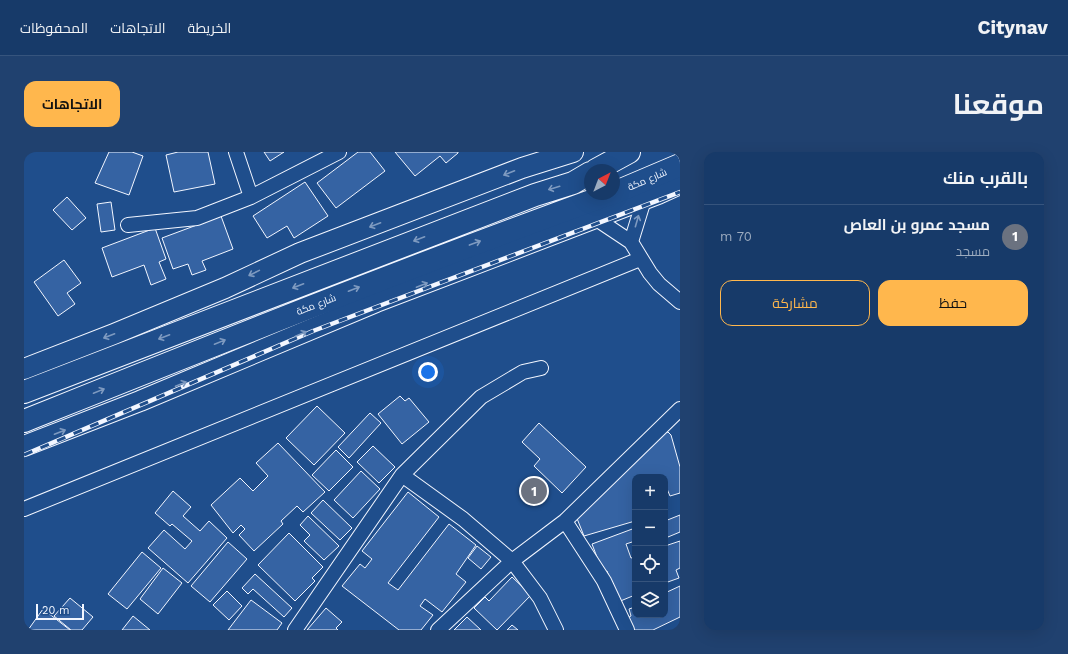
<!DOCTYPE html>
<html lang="ar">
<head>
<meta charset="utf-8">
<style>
  body { margin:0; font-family:"Work Sans",Cairo,sans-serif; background:#20416f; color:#f1f3f6; direction:rtl }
  .controls { position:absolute; right:12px; bottom:12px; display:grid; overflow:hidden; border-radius:8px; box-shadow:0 4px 16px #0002 }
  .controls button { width:36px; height:36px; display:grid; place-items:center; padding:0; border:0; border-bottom:1px solid #36547d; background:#173a69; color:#f1f3f6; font:20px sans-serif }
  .compass { position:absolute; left:560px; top:12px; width:36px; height:36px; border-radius:50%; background:#173a69; box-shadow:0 4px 16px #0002; rotate:42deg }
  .scale { position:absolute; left:12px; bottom:10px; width:48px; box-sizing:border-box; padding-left:4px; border:2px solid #f2f6ff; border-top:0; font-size:11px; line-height:14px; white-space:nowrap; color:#f2f6ff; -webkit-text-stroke:3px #1f4e8c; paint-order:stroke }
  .you { position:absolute; left:404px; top:220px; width:14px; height:14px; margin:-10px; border:3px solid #fff; border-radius:50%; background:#1a73e8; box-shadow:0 0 0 6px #1a73e833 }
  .badge { display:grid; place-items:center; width:26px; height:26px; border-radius:50%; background:#ffb74d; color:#fff; font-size:13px; font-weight:700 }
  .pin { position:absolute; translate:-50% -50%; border:2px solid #fff; box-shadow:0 1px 4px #0006 }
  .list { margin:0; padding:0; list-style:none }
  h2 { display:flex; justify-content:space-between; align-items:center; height:52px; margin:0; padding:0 16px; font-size:17px }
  h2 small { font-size:13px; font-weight:400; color:#9eadc0 }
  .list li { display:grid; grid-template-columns:26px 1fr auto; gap:12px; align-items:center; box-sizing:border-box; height:64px; padding:0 16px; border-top:1px solid #36547d }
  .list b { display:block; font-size:15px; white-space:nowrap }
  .list p { margin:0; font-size:13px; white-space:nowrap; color:#9eadc0 }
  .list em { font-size:13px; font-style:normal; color:#9eadc0 }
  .actions { display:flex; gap:8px; padding:12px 16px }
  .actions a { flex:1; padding:9px 0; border:1px solid #ffb74d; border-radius:12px; text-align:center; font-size:14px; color:#ffb74d }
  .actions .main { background:#ffb74d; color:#111 }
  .icon { flex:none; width:22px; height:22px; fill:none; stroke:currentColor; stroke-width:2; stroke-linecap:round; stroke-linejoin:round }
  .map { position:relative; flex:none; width:656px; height:478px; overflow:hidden; direction:ltr; border-radius:12px }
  header { display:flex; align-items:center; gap:24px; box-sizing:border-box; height:56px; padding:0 20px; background:#173a69; border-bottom:1px solid #36547d }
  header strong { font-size:19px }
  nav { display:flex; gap:22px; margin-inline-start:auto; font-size:14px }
  .intro { display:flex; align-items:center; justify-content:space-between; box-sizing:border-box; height:96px; padding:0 24px }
  h1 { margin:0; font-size:28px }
  .button { padding:10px 18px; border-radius:12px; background:#ffb74d; color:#111; font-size:14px; font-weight:700 }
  main { display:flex; gap:24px; padding:0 24px }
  aside { flex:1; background:#173a69; border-radius:12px; box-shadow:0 4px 16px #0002 }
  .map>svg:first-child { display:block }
</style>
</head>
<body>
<header>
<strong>Citynav</strong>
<nav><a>الخريطة</a><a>الاتجاهات</a><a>المحفوظات</a></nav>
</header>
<div class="intro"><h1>موقعنا</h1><a class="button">الاتجاهات</a></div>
<main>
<aside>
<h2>بالقرب منك<small></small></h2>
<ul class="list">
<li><span class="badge" style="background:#6b7280">1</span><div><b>مسجد عمرو بن العاص</b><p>مسجد</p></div><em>70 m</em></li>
</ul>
<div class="actions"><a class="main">حفظ</a><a>مشاركة</a></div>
</aside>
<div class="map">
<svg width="656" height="478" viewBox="0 0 656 478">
  <rect width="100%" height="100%" fill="#1f4e8c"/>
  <!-- building -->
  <path fill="#3563a3" stroke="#f2f6ff" d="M85 0H108L119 4 105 43 71 31Z
    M154 0H184L191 32 150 40 142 3Z
    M240 0H260L246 9Z
    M334 0H346L361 19 312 56 293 31Z
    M371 0H434V1L422 11 416 4 391 24Z
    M281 30 304 64 270 86 263 74 243 86 229 64Z
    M43 45 62 66 48 78 29 58Z
    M87 50 91 78 77 80 73 52Z
    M197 64 209 97 178 109 182 118 168 123 164 112 149 117 138 86Z
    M131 76 142 107 135 110 142 127 127 133 120 113 88 125 78 96Z
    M40 108 57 131 43 141 51 152 34 164 10 130Z
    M376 244 381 249 385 246 405 270 378 292 354 262Z
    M293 254 321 281 290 313 262 286Z
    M346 261 357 271 325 306 314 295Z
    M515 271 562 315 538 341 510 314 516 307 498 290Z
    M644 280 647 283 656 315V341L646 344 641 332V325H611V369L560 384 552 364 639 281Z
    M254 291 301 340 279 360 273 354 257 369 259 372 230 399 215 383 221 377 217 373 209 381 187 353 216 326 229 339 244 324 232 311Z
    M349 294 371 315 355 331 333 310Z
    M312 298 329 315 305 339 288 323Z
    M337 319 356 337 329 366 310 348Z
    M149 339 167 355 159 364 176 379 185 369 203 386 164 431 124 396 140 378 161 397 168 389 148 372 146 374 131 361Z
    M384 340 415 365 364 431 374 438 425 372 452 393 432 422 442 430 418 460 401 447 396 454 409 463 397 478H375L318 434 336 412 341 416 348 407 338 399Z
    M299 348 328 376 316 388 287 361Z
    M656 363V380L644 385 641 378V369Z
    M284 364 315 394 300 408 280 389 286 383 276 373Z
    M611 376V389L602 392 607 406 611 405V443L594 450 583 419 579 421 568 392Z
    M265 381 299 415 288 426 291 429 271 449 234 413Z
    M656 389V416L652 418 655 426 641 431V394Z
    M204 390 223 407 186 450 167 434Z
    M453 394 467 405 457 417 444 406Z
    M118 400 137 416 103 457 84 442Z
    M139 416 158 431 134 462 116 447Z
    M231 422 268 456 260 465 229 437 224 442 218 436Z
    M488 425 507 443 473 478 450 456 461 445 465 449Z
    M656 434V465L629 478H608L603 466 607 464 605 457 611 455V463H641V441Z
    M203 439 218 454 205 468 189 453Z
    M46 446 69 465 58 478H47L30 464Z
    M227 448 258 471 253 478H204Z
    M302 456 318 470 312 476 314 478H283Z
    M19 457 46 478H4Z
    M109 464 126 478H98Z
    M443 465 457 478H430Z
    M488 473 494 478H483Z"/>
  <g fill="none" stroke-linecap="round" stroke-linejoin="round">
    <!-- street casing -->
    <g stroke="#f2f6ff" stroke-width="16">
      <path id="street" d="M212 0 227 45
        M571 66 607 90 626 121 635 132 656 150
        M104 73 173 66 227 45 315 0
        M607 90 620 48
        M378 323 439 367 488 409 516 446 532 478
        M0 357 616 107
        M541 369 580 429 603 478
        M271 478 378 323 457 245 499 220 517 216
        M414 478 488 409 541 369 656 257"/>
    </g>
    <!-- secondary casing -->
    <g stroke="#f2f6ff" stroke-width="22">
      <path id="secondary" d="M0 217 90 182 201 136 276 101 498 16 549 0
        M0 294 116 249 352 150 634 42 656 32"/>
    </g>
    <!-- primary casing -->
    <g stroke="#f2f6ff" stroke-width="24">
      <path id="primary" d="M572 18 605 0
        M590 41 656 13
        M0 240 511 43 549 31 566 21
        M0 269C195 191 389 113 586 42"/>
    </g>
    <!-- street -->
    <use href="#street" stroke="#1f4e8c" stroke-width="14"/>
    <!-- secondary -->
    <use href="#secondary" stroke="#1f4e8c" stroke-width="20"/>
    <!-- primary -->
    <use href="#primary" stroke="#1f4e8c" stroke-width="22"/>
    <!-- rail casing -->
    <g stroke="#f2f6ff" stroke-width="4.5">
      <path id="rail" d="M0 303 289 179 656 40"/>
    </g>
    <!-- rail -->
    <use href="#rail" stroke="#1f4e8c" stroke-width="3" stroke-dasharray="9" stroke-linecap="butt"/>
  </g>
  <!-- one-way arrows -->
  <defs><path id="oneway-shaft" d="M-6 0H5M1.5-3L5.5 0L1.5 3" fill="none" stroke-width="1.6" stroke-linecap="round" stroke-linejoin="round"/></defs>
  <g stroke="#7e9ac0">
    <use href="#oneway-shaft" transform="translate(485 21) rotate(158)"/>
    <use href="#oneway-shaft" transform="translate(530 36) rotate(163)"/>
    <use href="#oneway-shaft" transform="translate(613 69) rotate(-74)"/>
    <use href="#oneway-shaft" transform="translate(351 73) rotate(159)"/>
    <use href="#oneway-shaft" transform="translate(395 87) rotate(159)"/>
    <use href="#oneway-shaft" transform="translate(451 91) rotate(-20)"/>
    <use href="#oneway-shaft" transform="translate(230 121) rotate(154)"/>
    <use href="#oneway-shaft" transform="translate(398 133) rotate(-21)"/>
    <use href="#oneway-shaft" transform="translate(274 134) rotate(159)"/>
    <use href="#oneway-shaft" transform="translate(330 137) rotate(-21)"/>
    <use href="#oneway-shaft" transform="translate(277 182) rotate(-23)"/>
    <use href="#oneway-shaft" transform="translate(85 184) rotate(159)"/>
    <use href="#oneway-shaft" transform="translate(140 185) rotate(159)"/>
    <use href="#oneway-shaft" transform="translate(196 190) rotate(-22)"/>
    <use href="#oneway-shaft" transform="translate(157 232) rotate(-22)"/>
    <use href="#oneway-shaft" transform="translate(75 239) rotate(-22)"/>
    <use href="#oneway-shaft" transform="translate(36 280) rotate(-21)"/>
  </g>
  <g text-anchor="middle" stroke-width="3" stroke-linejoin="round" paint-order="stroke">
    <!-- street labels -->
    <g font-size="10" fill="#f2f6ff" stroke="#1f4e8c">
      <text transform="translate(623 27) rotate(-23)" y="4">شارع مكة</text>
      <text transform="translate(292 152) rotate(-21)" y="4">شارع مكة</text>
    </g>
  </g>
</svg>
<div class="controls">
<button>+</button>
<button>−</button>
<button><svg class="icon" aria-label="locate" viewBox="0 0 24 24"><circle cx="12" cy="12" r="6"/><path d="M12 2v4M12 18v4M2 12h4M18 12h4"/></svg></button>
<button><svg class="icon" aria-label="layers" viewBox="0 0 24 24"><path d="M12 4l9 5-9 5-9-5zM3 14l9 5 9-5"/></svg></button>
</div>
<svg class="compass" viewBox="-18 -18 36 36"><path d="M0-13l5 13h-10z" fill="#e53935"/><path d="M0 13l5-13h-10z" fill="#9eadc0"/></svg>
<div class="scale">20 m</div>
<div class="you"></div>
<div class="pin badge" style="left:510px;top:339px;background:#6b7280">1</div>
</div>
</main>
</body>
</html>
